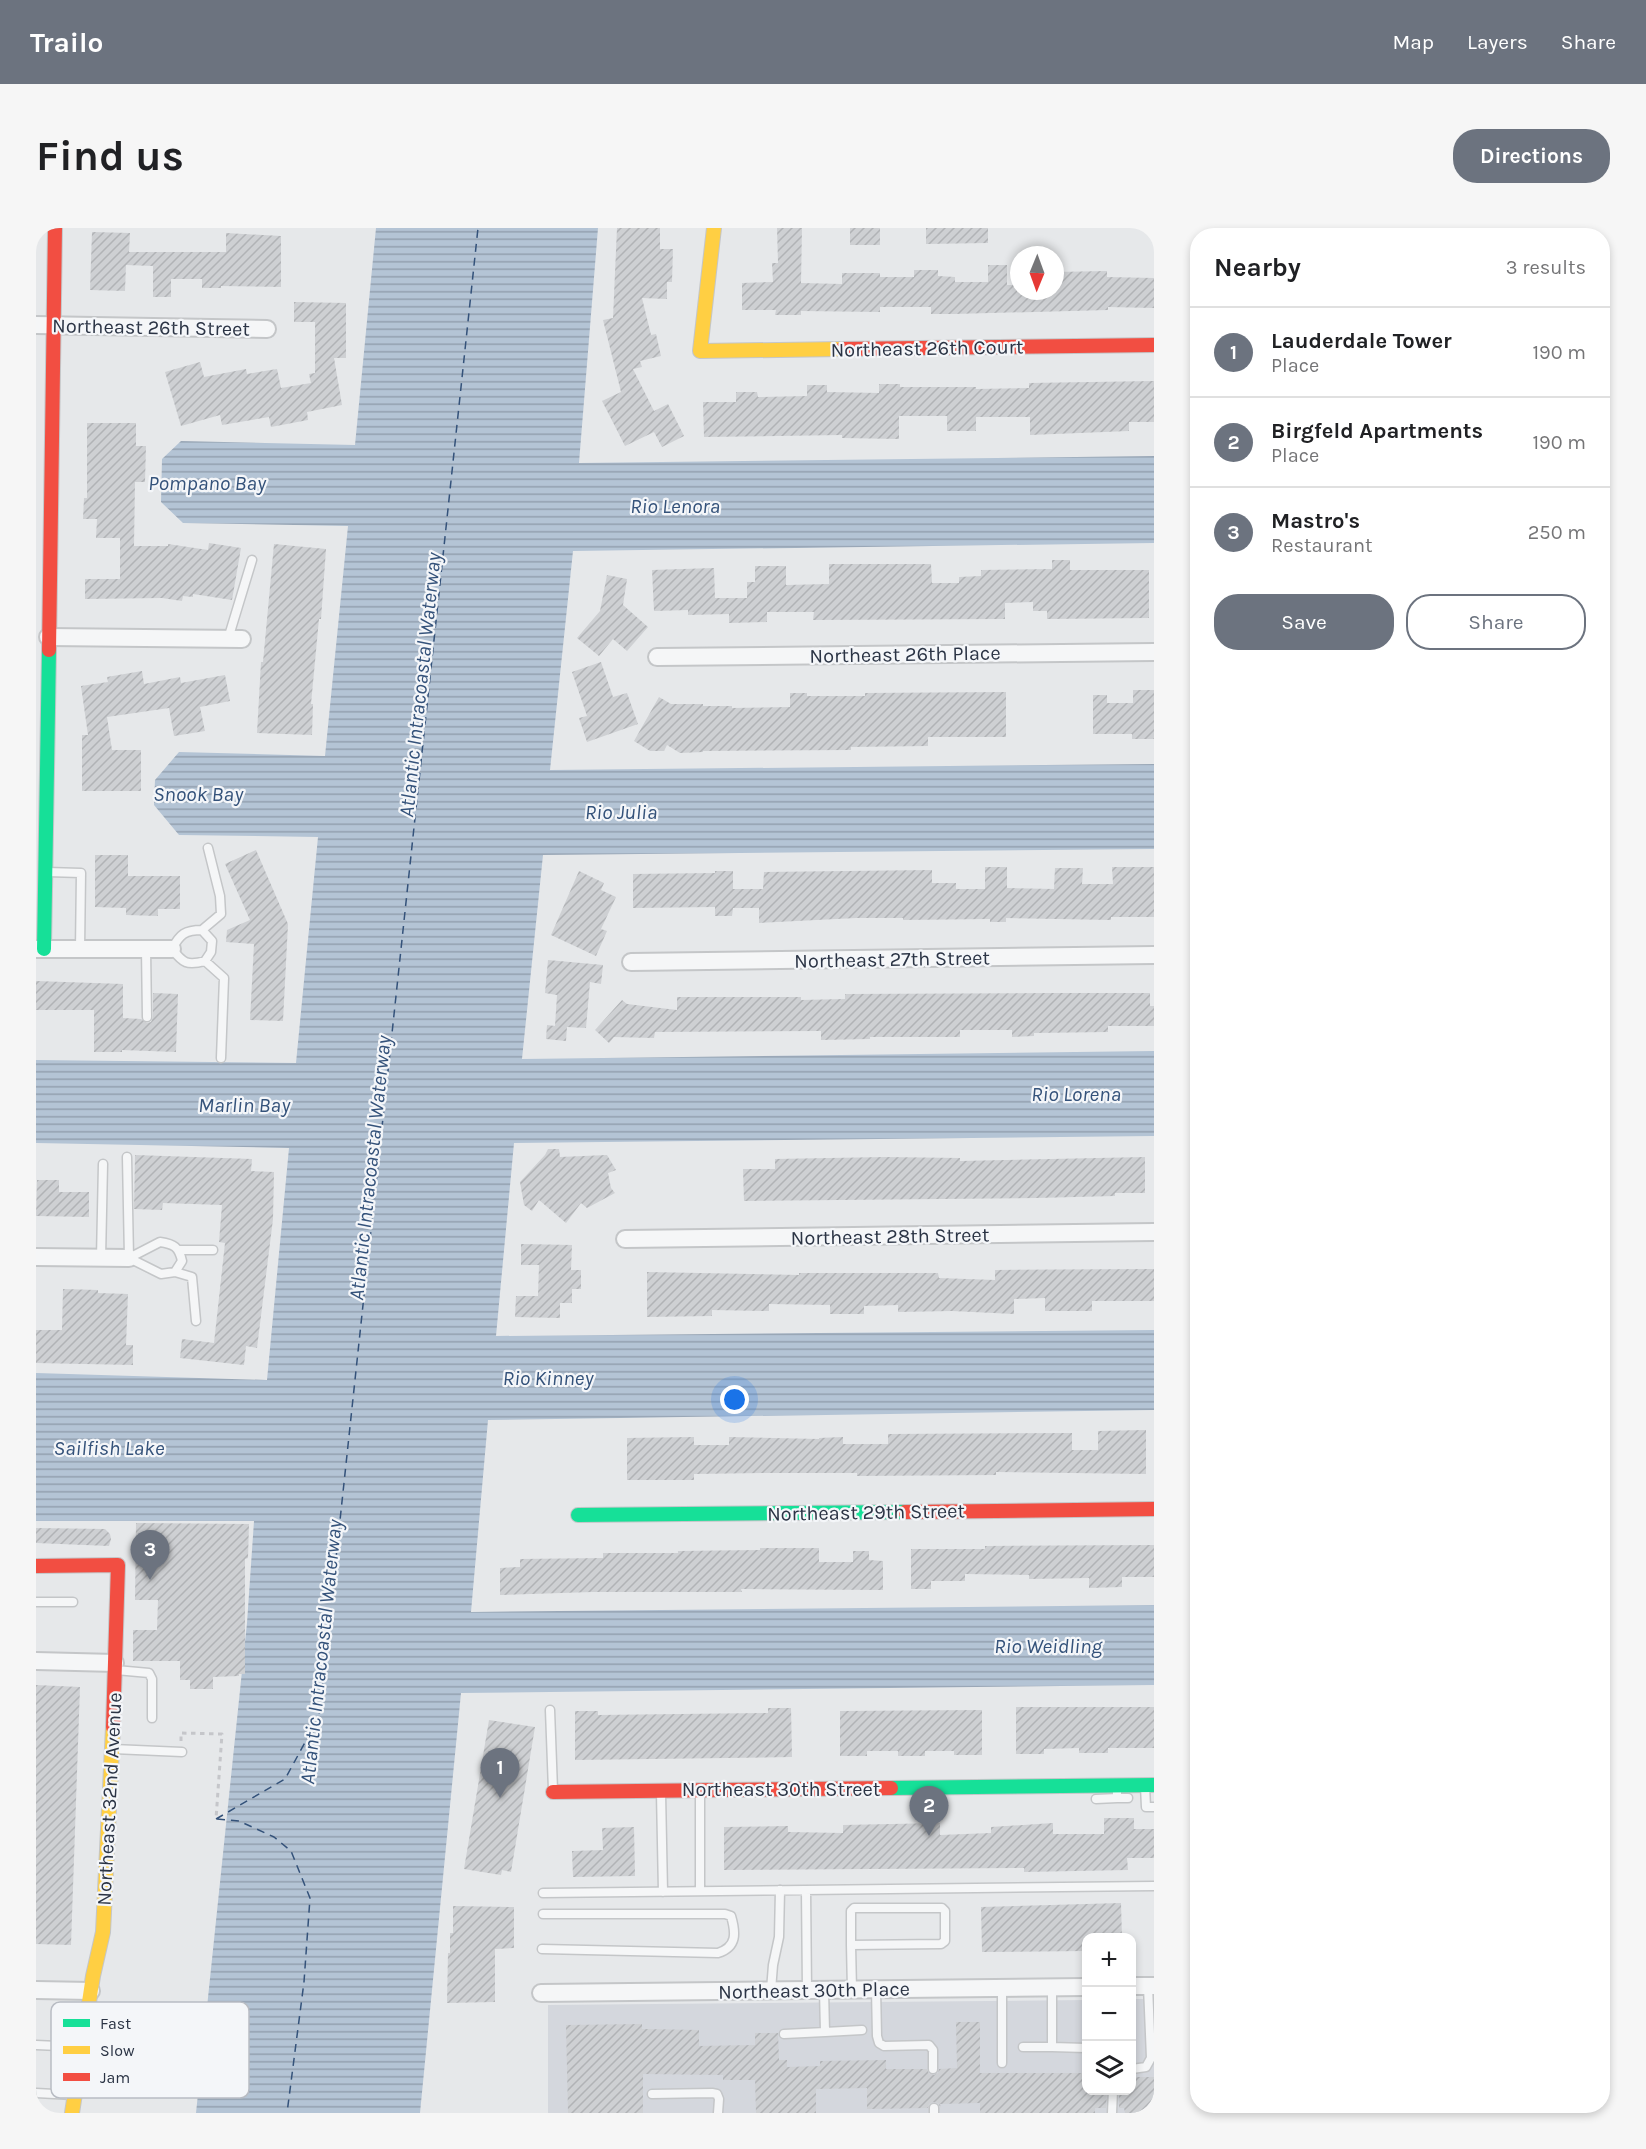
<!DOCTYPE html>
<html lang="en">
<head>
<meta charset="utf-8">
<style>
  body { margin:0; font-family:Karla,sans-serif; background:#f6f6f6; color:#202124 }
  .controls { position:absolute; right:18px; bottom:18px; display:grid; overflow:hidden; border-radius:12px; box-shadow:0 3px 9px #0003 }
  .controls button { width:54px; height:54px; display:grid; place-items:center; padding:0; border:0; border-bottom:2px solid #e0e0e0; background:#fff; color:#202124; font:30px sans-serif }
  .compass { position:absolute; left:974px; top:18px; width:54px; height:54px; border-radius:50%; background:#fff; box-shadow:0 3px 9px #0003; rotate:181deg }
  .you { position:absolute; left:699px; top:1172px; width:21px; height:21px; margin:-15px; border:4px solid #fff; border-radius:50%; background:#1a73e8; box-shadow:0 0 0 9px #1a73e833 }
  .badge { display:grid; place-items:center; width:39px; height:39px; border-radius:50%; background:#6c737f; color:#fff; font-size:20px; font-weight:700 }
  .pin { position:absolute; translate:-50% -50px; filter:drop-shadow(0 2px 3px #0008) }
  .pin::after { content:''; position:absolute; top:32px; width:21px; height:18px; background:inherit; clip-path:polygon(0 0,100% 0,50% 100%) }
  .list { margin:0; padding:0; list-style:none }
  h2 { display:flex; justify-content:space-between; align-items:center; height:78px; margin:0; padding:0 24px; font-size:26px }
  h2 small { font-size:20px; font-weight:400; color:#757577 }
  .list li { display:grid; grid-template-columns:39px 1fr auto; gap:18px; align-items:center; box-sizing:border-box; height:90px; padding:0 24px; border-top:2px solid #e0e0e0 }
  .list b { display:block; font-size:22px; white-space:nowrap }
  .list p { margin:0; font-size:20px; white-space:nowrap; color:#757577 }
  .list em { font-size:20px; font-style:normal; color:#757577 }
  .actions { display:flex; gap:12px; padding:18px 24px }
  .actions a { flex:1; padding:14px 0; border:2px solid #6c737f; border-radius:24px; text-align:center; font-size:21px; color:#6c737f }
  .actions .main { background:#6c737f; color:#fff }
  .icon { flex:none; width:33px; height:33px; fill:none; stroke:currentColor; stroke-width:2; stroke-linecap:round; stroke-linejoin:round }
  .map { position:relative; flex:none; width:1118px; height:1885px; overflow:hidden; border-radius:24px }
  header { display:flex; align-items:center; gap:36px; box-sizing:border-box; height:84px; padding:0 30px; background:#6c737f; color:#fff }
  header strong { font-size:28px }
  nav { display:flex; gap:33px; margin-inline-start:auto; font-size:21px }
  .intro { display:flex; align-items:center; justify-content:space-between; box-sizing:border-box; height:144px; padding:0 36px }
  h1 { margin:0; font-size:42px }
  .button { padding:15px 27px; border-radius:24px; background:#6c737f; color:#fff; font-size:21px; font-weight:700 }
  main { display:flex; gap:36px; padding:0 36px }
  aside { flex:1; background:#fff; border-radius:24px; box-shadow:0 3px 9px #0003 }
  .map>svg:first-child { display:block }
</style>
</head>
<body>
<header>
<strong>Trailo</strong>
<nav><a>Map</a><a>Layers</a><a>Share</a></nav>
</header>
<div class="intro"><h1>Find us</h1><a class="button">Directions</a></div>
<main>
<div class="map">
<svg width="1118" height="1885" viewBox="0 0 1118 1885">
  <defs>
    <pattern id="water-rules" width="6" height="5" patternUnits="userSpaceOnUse" patternTransform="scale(1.5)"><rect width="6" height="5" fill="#b4c4d5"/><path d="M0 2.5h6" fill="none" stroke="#93a0af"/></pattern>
    <pattern id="building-hatch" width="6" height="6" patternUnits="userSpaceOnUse" patternTransform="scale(1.5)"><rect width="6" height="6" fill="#ced0d3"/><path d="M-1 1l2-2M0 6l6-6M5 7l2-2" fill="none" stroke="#b1b3b6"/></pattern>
  </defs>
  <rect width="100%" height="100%" fill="#e6e8ea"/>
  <!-- built -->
  <path fill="#d4d7dd" d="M1096 1771H1118V1885H512V1777L1050 1772V1862H1096Z"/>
  <!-- water -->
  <path fill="url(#water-rules)" d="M340 0H562L543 235 1118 228V315L537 323 514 542 1118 536V621L507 627 486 831 1118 823V908L478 915 460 1108 1118 1102V1182L452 1192 435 1384 1118 1377V1457L425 1465 384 1885H160L211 1395 218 1293H0V1145L231 1152 253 920 0 915V832L260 835 282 609 143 607 118 577 119 552 143 524 289 528 312 298 147 295 125 274 126 231 145 213 319 217Z"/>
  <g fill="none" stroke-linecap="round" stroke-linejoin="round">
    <!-- ferry -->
    <path stroke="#34527a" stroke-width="1.5" stroke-dasharray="8 6" stroke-linecap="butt" d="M180 1591 249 1551 283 1489 442 0
      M181 1591 203 1593 238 1609 255 1623 274 1670 268 1754 251 1885"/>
  </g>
  <!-- building -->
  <path fill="url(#building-hatch)" d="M581 0H624V21H637L636 54H631V71L606 70 615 107 620 106 625 128 604 133 606 139 597 141 618 183 632 176 648 208 626 219 618 204 589 218 566 173 585 164 567 92 577 90Z
    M741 0H766L765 55 806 56V45H844V49H878V42H902V48L919 49V54H952V37H971V57H983V63H1019V44L1071 43V49L1118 50V80L1072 79V82L918 86H895V79H844V84L765 83V87H739L740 82H706V55L737 54 736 35H742Z
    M814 0H844V17H814Z
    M890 0H952V15L890 16Z
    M56 4 94 5 93 24H190V5L245 8V59L185 58V60H166V51H135V69H117V38L90 37 89 63 54 62Z
    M258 74 310 75V130H298L306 177 271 184 272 192 235 199 233 189 186 197 184 187 145 198 129 144 164 134 168 149 210 141 211 146 241 141 245 160 275 155 273 146 279 145V94H258Z
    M1118 153V194H1093V203L994 207V189H940V203H911V188H863V211L806 210V207L668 209 667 174H700V164H721L722 169 771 168V157H791V164L843 165V156H864V159H940V161L993 160V155Z
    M51 195H100V218H110L109 254H99L98 318H132V316L172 322 173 315 205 320 196 372 157 366V369L147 368 146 373 126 370 49 371V351H84V310H60L61 291H47L48 270H51Z
    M238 316 290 321 285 391H283L275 476H277L276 507 221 505 225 434H227Z
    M1016 332H1034V342H1113V390L1011 391V383H997V374L969 375V391L777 392 778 384H731V394L693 395V386L652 387V382L618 383 616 342 678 340 679 370H711V354H719V338H750V357L793 356V336H895L896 355H923V349L945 348V342L1016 341Z
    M571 347 591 351 587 377 612 399 591 423 577 411 563 428 541 410 564 383Z
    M565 434 577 469 591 465 602 496 551 514 543 490 551 488 536 444Z
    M106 443 108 456 144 449 145 455 189 447 194 473 164 479 169 503 138 508 133 480 71 489 76 522H105V563H46V507H52L45 458 72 454 71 449Z
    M1097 462H1118V511H1096V506H1057V467H1071V475H1097Z
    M970 464V509H892V518L815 519V522L667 523V524L644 525 631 517 628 523H614L598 513 623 469 635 476H667V478H696V480L754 479V465H771V468H829V465Z
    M220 622 252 696 247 793 214 792 218 716 190 714 191 702 214 692 189 636Z
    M59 627H92V648H144V681H122V688L90 687V680L59 679Z
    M949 639H971V660L1018 661 1019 640H1047L1046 656H1077L1076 639H1118V689H1075V692L970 690V694H954V691L867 692V690H820L723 695V680H697L696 688H679V679L597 680V646L679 645V643H697V661H727L728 644 896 642V655H920V661H949Z
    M543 643 568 655 565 662 580 669 565 701 571 703 560 728 515 707Z
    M512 732 567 737 565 756 554 754 550 800 531 799 530 813 510 811 511 797 519 798 521 767 509 765Z
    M0 753 87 756V790L105 791 111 795 115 794 117 789V765L142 766 140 824 86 822V824H58V782H0Z
    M1012 765H1114V778H1118V798H1072V804L998 805V808L976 809V802H924V809H834V811L785 812V803L619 804 618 810 578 809 573 815 559 802 586 772 591 776 641 782V769H765V772L809 771V766Z
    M512 921H523L524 929 571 927 580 942 572 945 575 960 579 965 551 980 545 975 530 995 503 972 496 983 488 977 484 954 509 927Z
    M99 927 216 931 215 943 238 944 237 991 221 1120 210 1118 208 1137 144 1130 146 1111 178 1115 189 1015 183 1014 186 977 127 975 126 982 98 981Z
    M849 929 924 930V933L1109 929V965H1079V968L1000 970 708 973 707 941H739V931Z
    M1 952H23V964H53V989L0 988Z
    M485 1016 536 1017 535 1042H545V1061H536V1075H524V1090L479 1089 480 1068H502L503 1037H485Z
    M1118 1041V1073H1056V1083H1009V1070L978 1071V1086L916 1083 862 1084V1077L828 1078V1086H794V1077L733 1076V1083L676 1082V1088L611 1089V1044L763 1047V1045H902L903 1050 959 1052V1042Z
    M27 1061 62 1062V1065L92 1066 90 1117H97V1137L0 1135V1102H26Z
    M1110 1202V1246L960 1244V1247L821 1248V1245H727L658 1246V1252H591V1210L658 1209V1217H693V1209L783 1211V1210L807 1209V1216H852V1206L1036 1205V1222H1062V1203Z
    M100 1295 213 1296 212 1330 209 1331V1446H203V1448L177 1449V1461H154V1452H144V1433H97V1402H121L122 1372H99Z
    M0 1300 69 1301 74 1306 75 1311 73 1318 0 1315Z
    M1118 1317V1349H1086V1359L1053 1360V1350L993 1351V1347L929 1346V1353H895V1361H875V1321H949V1318Z
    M724 1320H783V1334H817V1323H833V1332L847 1333V1362L705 1361 706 1364H556L464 1367V1340L484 1339V1331L567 1330V1325H642V1323L724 1322Z
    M0 1457 44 1459 35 1717 0 1716Z
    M980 1479H1118V1520H1072V1525H1043V1520L1008 1521V1526H980Z
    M732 1480H755L756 1529 539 1532V1483H562V1487L732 1485Z
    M946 1482V1527H918V1523H889V1528H862V1523H831V1528H804V1483Z
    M453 1492 499 1499 475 1644 466 1642 465 1647 428 1641Z
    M1068 1590H1098V1601H1118V1630H1091L1092 1642 988 1644V1640L688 1642V1599L752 1598V1604L807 1605V1597L904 1595V1607L955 1605V1599L1017 1595V1606H1068Z
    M598 1599 599 1648 537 1649 536 1623 567 1622 566 1600Z
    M1085 1675 1086 1710H1050V1723L946 1724 945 1679Z
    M417 1678 478 1679V1720L459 1721V1774L411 1775 412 1725H414V1705H417Z
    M920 1794H944V1845H1050V1863H1071L1070 1880H1059V1885H944V1875L904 1876 905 1880 902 1875 897 1874 893 1876 892 1880 831 1881V1860L780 1861V1885H720L719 1852H687V1847L607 1846V1885H532L530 1797 606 1796V1801L663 1802V1818L719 1817V1805H742L743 1832H751V1839L784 1838V1833L850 1832V1841H891L893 1846 898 1847 902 1845 903 1841 921 1840Z
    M1095 1849H1118V1885H1089L1088 1880H1083V1863H1095Z"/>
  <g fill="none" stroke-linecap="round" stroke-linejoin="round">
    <!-- lane casing -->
    <g stroke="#c4c6c8" stroke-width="11">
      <path id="lane" d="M192 411 216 332
        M172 620 184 668 185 686 166 702C149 702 144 706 136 721 147 735 151 738 169 733L188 750 185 830
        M11 644 45 645 44 721
        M166 702 176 713 175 724 169 733
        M110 721 111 789
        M91 929 93 1030
        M124 1014C138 1016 143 1019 146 1033L139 1044 125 1046 93 1030Z
        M144 1022H177
        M65 1030 67 936
        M139 1044 156 1049 160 1093
        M0 1374H37
        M80 1442 113 1445 116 1451V1490
        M514 1482 517 1562
        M77 1521 146 1524
        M1109 1558 1110 1579H1118
        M1081 1561V1570H1092
        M625 1565 627 1664
        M664 1565V1663
        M1060 1571 1081 1570
        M770 1662 771 1762
        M507 1665 1118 1658
        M815 1717V1683L818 1680H906L909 1683V1713L905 1716 815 1717 816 1762
        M506 1721 682 1725C701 1719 700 1705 695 1688L689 1686H507
        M966 1760V1835
        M840 1761 841 1808 843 1815 848 1818 893 1817 897 1822V1841
        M735 1762 737 1737 743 1709 744 1662
        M789 1804 826 1802
        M748 1806 789 1804 788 1762
        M0 1817 45 1819
        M987 1819H1016V1759
        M1016 1819 1050 1820
        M1096 1841 1110 1839 1115 1830 1112 1758
        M0 1865 37 1867
        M616 1866 676 1865 681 1866 683 1871 682 1885
        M898 1880V1885
        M1076 1885 1077 1862"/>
    </g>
    <!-- street casing -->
    <g stroke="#c4c6c8" stroke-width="20">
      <path id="street" d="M0 97 231 101
        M12 409 206 411
        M621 429 1118 424
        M0 721H136
        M595 734 1118 727
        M589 1011 1118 1004
        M0 1029 93 1030
        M0 1433 79 1435
        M1096 1758H1118
        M0 1762 55 1763
        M505 1765 1050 1759"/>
    </g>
    <!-- fast casing -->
    <g stroke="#c4c6c8" stroke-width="16">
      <path id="fast" d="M8 721 13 422
        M542 1287 869 1284
        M855 1560 1118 1557"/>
    </g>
    <!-- slow casing -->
    <g stroke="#c4c6c8" stroke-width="16">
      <path id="slow" d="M678 0 664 123 806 121
        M36 1885 57 1748 67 1704 77 1499"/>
    </g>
    <!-- jam casing -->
    <g stroke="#c4c6c8" stroke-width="16">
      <path id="jam" d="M806 121 1118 117
        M13 422 19 0
        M869 1284 1118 1281
        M0 1338 82 1337 77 1499
        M517 1564 855 1560"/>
    </g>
    <!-- path -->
    <path stroke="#c5c6ca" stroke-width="3" stroke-dasharray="4.5 4.5" stroke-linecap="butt" d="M145 1513V1505L186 1506 180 1591"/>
    <!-- lane -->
    <use href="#lane" stroke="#f5f6f7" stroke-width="8"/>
    <!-- street -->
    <use href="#street" stroke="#f5f6f7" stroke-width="16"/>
    <!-- fast -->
    <use href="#fast" stroke="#16e098" stroke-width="14"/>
    <!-- slow -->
    <use href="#slow" stroke="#ffcf43" stroke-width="14"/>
    <!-- jam -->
    <use href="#jam" stroke="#f24e42" stroke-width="14"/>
  </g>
  <g text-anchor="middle" stroke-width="4.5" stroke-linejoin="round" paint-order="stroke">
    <!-- street labels -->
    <g font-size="20" fill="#2b3445" stroke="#f4f6f9">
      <text transform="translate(115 99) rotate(1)" y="7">Northeast 26th Street</text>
      <text transform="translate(891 120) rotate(-1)" y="7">Northeast 26th Court</text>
      <text transform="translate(869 426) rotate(-1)" y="7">Northeast 26th Place</text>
      <text transform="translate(856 731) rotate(-1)" y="7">Northeast 27th Street</text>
      <text transform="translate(854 1008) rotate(-1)" y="7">Northeast 28th Street</text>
      <text transform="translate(830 1284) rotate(-1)" y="7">Northeast 29th Street</text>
      <text x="745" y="1568">Northeast 30th Street</text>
      <text transform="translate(73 1571) rotate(-87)" y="7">Northeast 32nd Avenue</text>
      <text transform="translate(778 1762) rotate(-1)" y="7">Northeast 30th Place</text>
    </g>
    <!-- water labels -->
    <g font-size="21" font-style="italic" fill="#34527a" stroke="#f4f6f9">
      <text x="171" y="262">Pompano Bay</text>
      <text x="639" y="285">Rio Lenora</text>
      <text transform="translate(384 457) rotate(-84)" y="7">Atlantic Intracoastal Waterway</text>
      <text x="162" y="573">Snook Bay</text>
      <text x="585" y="591">Rio Julia</text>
      <text x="1040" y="873">Rio Lorena</text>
      <text x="208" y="884">Marlin Bay</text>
      <text transform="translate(334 940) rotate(-84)" y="7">Atlantic Intracoastal Waterway</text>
      <text x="512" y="1157">Rio Kinney</text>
      <text x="73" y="1227">Sailfish Lake</text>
      <text x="1012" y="1425">Rio Weidling</text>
      <text transform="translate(285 1424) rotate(-84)" y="7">Atlantic Intracoastal Waterway</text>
    </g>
  </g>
  <!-- legend -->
  <rect x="15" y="1774" width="198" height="96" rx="9" fill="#f4f6f9" stroke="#b8bcc3" stroke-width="1.5"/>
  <rect x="27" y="1791" width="27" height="8" fill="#16e098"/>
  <rect x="27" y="1818" width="27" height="8" fill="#ffcf43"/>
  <rect x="27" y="1845" width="27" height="8" fill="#f24e42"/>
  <g font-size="16" fill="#2b3445">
    <text x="64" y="1801">Fast</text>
    <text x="64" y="1828">Slow</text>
    <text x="64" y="1855">Jam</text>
  </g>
</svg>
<div class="controls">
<button>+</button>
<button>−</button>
<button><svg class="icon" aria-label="layers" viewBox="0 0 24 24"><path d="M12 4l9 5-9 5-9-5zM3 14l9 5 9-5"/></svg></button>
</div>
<svg class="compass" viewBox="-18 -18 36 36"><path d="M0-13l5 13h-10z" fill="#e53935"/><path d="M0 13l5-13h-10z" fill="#757577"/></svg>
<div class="you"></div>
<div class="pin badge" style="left:464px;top:1570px">1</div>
<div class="pin badge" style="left:893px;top:1608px">2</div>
<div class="pin badge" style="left:114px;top:1352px">3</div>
</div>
<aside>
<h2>Nearby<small>3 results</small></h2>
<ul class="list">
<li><span class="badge">1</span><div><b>Lauderdale Tower</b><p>Place</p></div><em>190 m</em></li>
<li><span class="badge">2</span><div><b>Birgfeld Apartments</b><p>Place</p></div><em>190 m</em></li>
<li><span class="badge">3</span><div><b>Mastro's</b><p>Restaurant</p></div><em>250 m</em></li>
</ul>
<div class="actions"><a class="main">Save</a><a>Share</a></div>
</aside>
</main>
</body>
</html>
